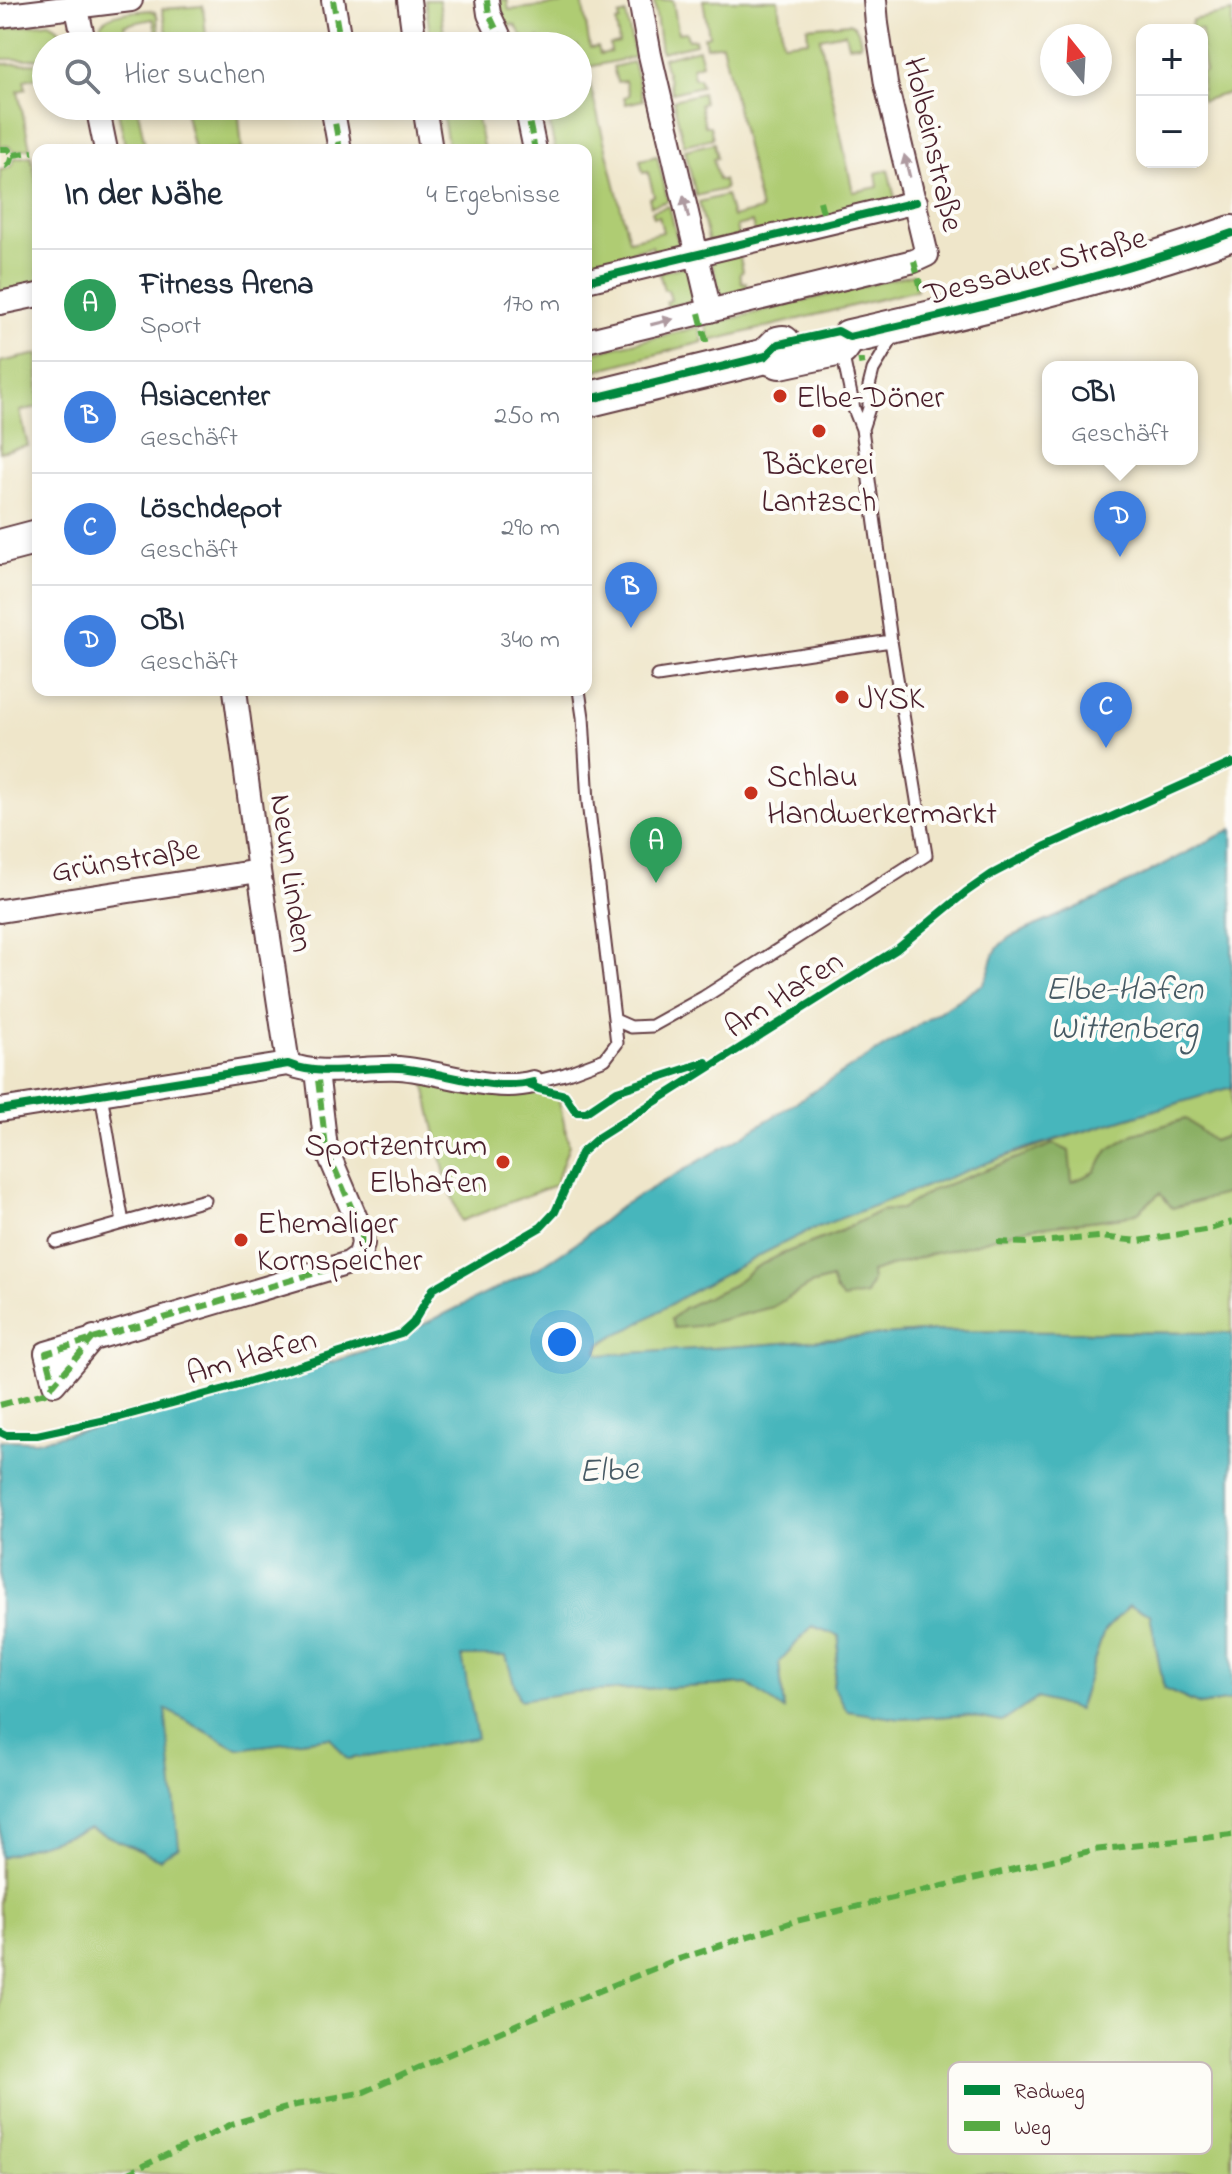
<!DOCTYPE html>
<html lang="de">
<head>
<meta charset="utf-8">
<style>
  body { margin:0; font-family:"Indie Flower",sans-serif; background:#f6f6f7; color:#1f2937 }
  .controls { position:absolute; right:24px; top:24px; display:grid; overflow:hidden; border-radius:16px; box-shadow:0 4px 12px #0003 }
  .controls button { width:72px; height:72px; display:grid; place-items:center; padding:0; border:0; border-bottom:2px solid #e0e1e3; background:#fff; color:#1f2937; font:40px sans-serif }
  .compass { position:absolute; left:1040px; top:24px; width:72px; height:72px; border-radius:50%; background:#fff; box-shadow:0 4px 12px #0003; rotate:342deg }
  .you { position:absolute; left:562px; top:1342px; width:28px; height:28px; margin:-20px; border:6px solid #fff; border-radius:50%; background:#1a73e8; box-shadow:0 0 0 12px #1a73e833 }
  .badge { display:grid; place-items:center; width:52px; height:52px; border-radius:50%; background:#7c3aed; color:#fff; font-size:26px; font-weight:700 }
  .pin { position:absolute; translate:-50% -66px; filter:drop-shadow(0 2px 4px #0008) }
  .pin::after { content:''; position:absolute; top:42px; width:28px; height:24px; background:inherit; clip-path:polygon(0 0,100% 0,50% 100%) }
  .popup { position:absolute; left:1042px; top:361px; width:156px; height:104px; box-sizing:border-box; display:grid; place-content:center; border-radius:16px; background:#fff; filter:drop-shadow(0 2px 6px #0005); font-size:26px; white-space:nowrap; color:#747a83 }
  .popup b { font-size:30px; color:#1f2937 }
  .popup::after { content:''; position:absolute; left:50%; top:100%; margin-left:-16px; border:16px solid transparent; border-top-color:#fff }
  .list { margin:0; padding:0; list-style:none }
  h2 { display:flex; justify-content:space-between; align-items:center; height:104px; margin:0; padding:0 32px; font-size:34px }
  h2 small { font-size:26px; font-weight:400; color:#747a83 }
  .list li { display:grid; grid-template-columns:52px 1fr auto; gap:24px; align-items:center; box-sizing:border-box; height:112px; padding:0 32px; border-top:2px solid #e0e1e3 }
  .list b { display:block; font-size:30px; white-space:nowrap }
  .list p { margin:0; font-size:26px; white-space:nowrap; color:#747a83 }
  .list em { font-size:26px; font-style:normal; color:#747a83 }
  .icon { flex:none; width:44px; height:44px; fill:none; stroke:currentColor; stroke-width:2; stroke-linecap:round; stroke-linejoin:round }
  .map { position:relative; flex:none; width:1232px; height:2174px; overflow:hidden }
  .search { position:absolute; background:#fff; box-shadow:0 4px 12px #0003; left:32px; top:32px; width:560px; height:88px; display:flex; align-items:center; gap:20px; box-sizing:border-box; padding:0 28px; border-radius:44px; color:#747a83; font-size:30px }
  .panel { position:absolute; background:#fff; box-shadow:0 4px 12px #0003; left:32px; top:144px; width:560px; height:552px; border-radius:16px }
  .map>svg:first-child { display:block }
</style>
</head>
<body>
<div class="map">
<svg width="1232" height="2174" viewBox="0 0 1232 2174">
  <rect width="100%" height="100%" fill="#fdfcf7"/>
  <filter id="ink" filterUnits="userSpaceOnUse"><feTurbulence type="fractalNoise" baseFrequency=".0125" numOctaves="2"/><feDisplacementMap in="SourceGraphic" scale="16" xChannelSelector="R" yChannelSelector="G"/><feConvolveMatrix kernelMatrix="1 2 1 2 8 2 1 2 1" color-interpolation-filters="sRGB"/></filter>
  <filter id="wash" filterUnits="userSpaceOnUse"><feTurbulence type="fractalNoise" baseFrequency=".006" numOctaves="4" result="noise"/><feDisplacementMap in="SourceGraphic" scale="32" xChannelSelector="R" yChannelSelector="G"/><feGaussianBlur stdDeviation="1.8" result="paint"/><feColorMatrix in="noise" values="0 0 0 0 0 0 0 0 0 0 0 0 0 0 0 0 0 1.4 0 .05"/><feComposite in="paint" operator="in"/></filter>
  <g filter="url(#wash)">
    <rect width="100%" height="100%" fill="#efe6ca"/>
    <!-- green -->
    <path fill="#afcc73" stroke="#7c764f" stroke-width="2" d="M425 0H439L446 46H432Z
      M492 0H507L509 10 563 4V0H582L590 48 598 47 600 54 611 52 610 45 619 43 616 22 620 21 619 16 626 14 635 57 579 69 578 46H543L539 38 527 44 516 26 512 24 505 36Z
      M654 0H673L678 33 686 32 688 40 695 39 696 44 661 52Z
      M703 0H778L783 43 808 40 807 27 849 23C859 27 859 34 861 44L848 45 845 33 820 38 853 192 878 187 876 173 888 170 896 202 755 236 752 222 736 226 739 240 710 247 699 202 726 195 732 217 761 210 722 44 706 47 704 37 709 35Z
      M203 6 207 46H170L162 9Z
      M149 10 155 12 158 18 157 19 163 46H160L153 19 124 25 127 39 122 40 123 46H103C102 40 98 32 100 26 104 12 137 12 149 10Z
      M1232 12V72L1229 74 1232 82V92L1202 101V73L1205 72 1202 55V30H1191L1192 20Z
      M49 23C61 28 63 34 66 46H46V59H0V29Z
      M698 49 702 64 692 67 694 78H699L701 86 672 93 663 58Z
      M633 62 643 100 626 104 624 97 629 95 625 81 617 82 613 67Z
      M46 63V76L24 80 26 89 18 91 30 148 15 151 8 146H0V64Z
      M587 73 629 240 663 232 659 216 654 217 652 211 669 206 681 254 656 260 652 246 632 251 633 257 586 269V150H555L546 106H578V75Z
      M702 93 704 103 700 104 705 126H710L713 138 684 145 673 100Z
      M137 106 146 150H126L118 111Z
      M184 106H212L213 108 238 106 242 150H194Z
      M441 106H474L484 150H449Z
      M714 143 717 158 713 159 718 180H723L725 189 696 196 685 150Z
      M31 156 38 188V289L0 296V170C9 169 13 167 15 158Z
      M657 156 668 201 651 206 649 198 654 196 648 172 643 173 640 160Z
      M739 253 743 271 740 273 742 283 746 282 747 289 721 295 711 260Z
      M686 266 693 301 668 307 666 302 671 300 668 290H664L659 272Z
      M913 274 917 290 710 341 706 325Z
      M699 327 703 342 586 373V354Z
      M38 354V407L20 411 28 446 0 452V362Z
      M423 1077 558 1097 569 1145 555 1185 461 1221 446 1179Z
      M1232 1087V1134L1213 1141 1185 1119 1134 1134 1108 1150 1095 1172 1072 1182 1054 1144 933 1190 901 1209 880 1211 837 1233 782 1254 754 1268 733 1285 684 1308 671 1319 697 1326 772 1307 810 1285 832 1279 871 1272 935 1252 963 1247 1029 1228 1124 1217 1138 1212 1160 1193 1204 1198 1232 1192V1333L935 1331 744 1346 600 1355 597 1351C604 1337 636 1325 651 1316 703 1284 757 1253 812 1229 948 1171 1090 1129 1232 1087Z
      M1129 1606 1150 1613 1164 1689 1200 1705 1232 1700V2174H0V1857L90 1828 159 1859 164 1708 238 1749 330 1737 348 1759 476 1738 461 1656 506 1655 519 1700 574 1692 747 1684 784 1708 779 1662 812 1626 840 1636 833 1686 900 1719 966 1715 1002 1722 1038 1698 1078 1710 1104 1631Z"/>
    <!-- forest -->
    <path fill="#8bb065" stroke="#6a6848" stroke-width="2" d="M1186 1119 1213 1141 1232 1134V1192L1172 1208 1160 1193 1138 1212 1124 1217 1029 1228 963 1247 935 1253 871 1272 872 1281 866 1295 843 1299 835 1290 831 1279 810 1285 772 1307 697 1326 674 1328 671 1319 684 1308 733 1285 754 1268 782 1254 837 1233 880 1211 901 1209 933 1190 1054 1144 1069 1151 1072 1182 1095 1172 1108 1150 1134 1134Z"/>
    <!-- water -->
    <path fill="#46b6bc" stroke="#486a74" stroke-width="2" d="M1232 829V1087L1024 1149 810 1230 764 1253 684 1296 631 1328 615 1335 600 1344 597 1351 600 1355 744 1346 935 1331 1232 1333V1700L1200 1705 1164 1689 1150 1614 1129 1606 1104 1631 1078 1710 1038 1698 1002 1722 966 1715 900 1719 847 1711 833 1686 840 1636 812 1626 779 1662 784 1710 747 1684 574 1692 519 1700 506 1656H462L477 1738 347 1759 330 1737 238 1749 165 1709 179 1847 159 1859 90 1828 0 1857V1440L36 1441 121 1422 227 1394 380 1347 403 1338 414 1329 540 1267 580 1240 621 1206 741 1137 983 984C996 963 987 952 1010 937L1099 898Z"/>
  </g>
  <g filter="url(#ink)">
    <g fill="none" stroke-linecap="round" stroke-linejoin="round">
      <!-- lane casing -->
      <g stroke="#633d43" stroke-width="15">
        <path id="lane" d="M862 429 869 408V386L873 370 895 334
          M657 676 891 641
          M615 1020 631 1027 652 1026 704 997 926 855 891 641 862 429 854 409 842 352
          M533 1082 565 1074 605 1059 617 1043 588 802 583 717 579 690
          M101 1094 123 1223 205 1200
          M56 1242 123 1223"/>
      </g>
      <!-- street casing -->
      <g stroke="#633d43" stroke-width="26">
        <path id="street" d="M75 0 85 46
          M333 0 341 46
          M409 0 415 46
          M487 0 489 14 504 46
          M640 0 650 55 710 311
          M0 16 131 0
          M97 106 106 150
          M332 106 340 150
          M424 106 431 150
          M526 106 535 150
          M586 281 916 202
          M0 303 38 295
          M586 341 914 261 927 255 886 84 877 24 875 0
          M235 690 259 871 288 1064
          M0 911 259 871
          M0 1110 288 1064C323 1078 362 1066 399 1068 442 1071 492 1093 533 1082
          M94 1337 54 1384 46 1353 349 1263 360 1255 363 1243 361 1230 326 1148 317 1071"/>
      </g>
      <!-- primary casing -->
      <g stroke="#633d43" stroke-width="38">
        <path id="primary" d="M766 356 780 361 841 348 849 337C978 308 1107 277 1232 233
          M586 400 766 356 778 344 783 343
          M0 547 38 537"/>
      </g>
      <!-- lane -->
      <use href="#lane" stroke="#fff" stroke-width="11"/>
      <!-- street -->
      <use href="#street" stroke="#fff" stroke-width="22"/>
      <!-- primary -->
      <use href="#primary" stroke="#fff" stroke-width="34"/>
      <!-- quiet -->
      <path stroke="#57aa44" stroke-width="6" stroke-dasharray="12 6" stroke-linecap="butt" d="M333 0 341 46
        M487 0 489 14 504 46
        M332 106 340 150
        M526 106 535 150
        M0 149H8L13 155 11 162 6 166 0 165
        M13 155 33 152
        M820 201 826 224
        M914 261 922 292
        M699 313 707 345
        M858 362 864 361
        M997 1242 1027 1243 1099 1237 1139 1241 1210 1229 1232 1222
        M94 1337 54 1384 46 1353 349 1263 360 1255 363 1243 361 1230 326 1148 317 1071
        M0 1405 45 1393 54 1384
        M126 2174 232 2124 296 2105 364 2092 520 2023 673 1961 792 1922 1094 1850 1232 1835"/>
      <!-- cycleway casing -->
      <g stroke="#fdfcf7" stroke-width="13">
        <path id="cycleway" d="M586 281 916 202
          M586 400 766 356 778 344 784 343 838 331 849 337C978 308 1107 277 1232 233
          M527 1084 539 1089 565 1095 574 1109 577 1112H586L617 1091 706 1062
          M0 1110 288 1064C323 1078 362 1066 399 1068 442 1071 492 1093 533 1082
          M0 1432 6 1435H37L120 1417 225 1389 401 1334 413 1323 433 1289 541 1227 555 1212 581 1153 599 1137 897 949 966 892 992 874 1044 847 1232 763"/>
      </g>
      <!-- cycleway -->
      <use href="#cycleway" stroke="#00873e" stroke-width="8"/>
    </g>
    <!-- one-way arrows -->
    <defs><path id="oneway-solid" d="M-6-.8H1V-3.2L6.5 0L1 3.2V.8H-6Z" transform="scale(2)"/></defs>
    <g fill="#ae9aa0">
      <use href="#oneway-solid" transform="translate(907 166) rotate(-104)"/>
      <use href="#oneway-solid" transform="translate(686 207) rotate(-103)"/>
      <use href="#oneway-solid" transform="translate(662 322) rotate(-14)"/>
    </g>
  </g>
  <!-- markers -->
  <g fill="#c8321e" stroke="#fdfcf7" stroke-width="3">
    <circle cx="780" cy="396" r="8"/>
    <circle cx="819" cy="431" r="8"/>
    <circle cx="842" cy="697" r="8"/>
    <circle cx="751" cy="793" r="8"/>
    <circle cx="503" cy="1162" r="8"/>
    <circle cx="241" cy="1240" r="8"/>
  </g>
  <g text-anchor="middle" stroke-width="8" stroke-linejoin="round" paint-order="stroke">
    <!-- street labels -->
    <g font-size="32" fill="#4a1f2b" stroke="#fdfcf7">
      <text transform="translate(935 144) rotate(77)" y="11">Holbeinstraße</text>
      <text transform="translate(1035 265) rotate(-15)" y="11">Dessauer Straße</text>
      <text transform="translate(125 859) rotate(-9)" y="11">Grünstraße</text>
      <text transform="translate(293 873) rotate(82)" y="11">Neun Linden</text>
      <text transform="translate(783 993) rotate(-33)" y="11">Am Hafen</text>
      <text transform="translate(251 1355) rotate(-16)" y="11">Am Hafen</text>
    </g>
    <!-- poi labels -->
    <g font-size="32" fill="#4a1f2b" stroke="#fdfcf7" text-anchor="start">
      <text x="796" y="407">Elbe-Döner</text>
      <text x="819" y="474" text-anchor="middle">Bäckerei<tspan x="819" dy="37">Lantzsch</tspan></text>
      <text x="858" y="708">JYSK</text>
      <text x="767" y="786">Schlau<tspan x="767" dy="37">Handwerkermarkt</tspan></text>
      <text x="487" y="1155" text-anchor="end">Sportzentrum<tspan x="487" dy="37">Elbhafen</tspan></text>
      <text x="257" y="1233">Ehemaliger<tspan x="257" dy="37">Kornspeicher</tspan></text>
    </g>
    <!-- water labels -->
    <g font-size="34" font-style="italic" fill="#485b65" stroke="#fdfcf7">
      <text x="1124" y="999">Elbe-Hafen<tspan x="1124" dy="39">Wittenberg</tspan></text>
      <text transform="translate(608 1468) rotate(-3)" y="12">Elbe</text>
    </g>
  </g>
  <!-- legend -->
  <rect x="948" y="2062" width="264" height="92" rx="12" fill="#fdfcf7" stroke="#c7baba" stroke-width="2"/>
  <rect x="964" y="2085" width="36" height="10" fill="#00873e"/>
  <rect x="964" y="2121" width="36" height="10" fill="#57aa44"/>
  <g font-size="22" fill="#4a1f2b">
    <text x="1014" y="2098">Radweg</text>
    <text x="1014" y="2134">Weg</text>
  </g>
</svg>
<div class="controls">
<button>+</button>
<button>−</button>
</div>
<svg class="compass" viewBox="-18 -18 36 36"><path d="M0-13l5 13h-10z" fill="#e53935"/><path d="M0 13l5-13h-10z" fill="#747a83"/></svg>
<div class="you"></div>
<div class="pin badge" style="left:656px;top:883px;background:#2e9e5b">A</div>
<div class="pin badge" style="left:631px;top:628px;background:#3f7fe0">B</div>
<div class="pin badge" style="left:1106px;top:748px;background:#3f7fe0">C</div>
<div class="pin badge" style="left:1120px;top:557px;background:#3f7fe0">D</div>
<div class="popup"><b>OBI</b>Geschäft</div>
<div class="search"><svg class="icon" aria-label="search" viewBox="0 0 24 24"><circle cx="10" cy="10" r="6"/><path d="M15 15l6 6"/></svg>Hier suchen</div>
<section class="panel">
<h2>In der Nähe<small>4 Ergebnisse</small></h2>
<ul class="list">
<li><span class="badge" style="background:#2e9e5b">A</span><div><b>Fitness Arena</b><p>Sport</p></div><em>170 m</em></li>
<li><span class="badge" style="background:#3f7fe0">B</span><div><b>Asiacenter</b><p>Geschäft</p></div><em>250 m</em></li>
<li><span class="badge" style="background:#3f7fe0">C</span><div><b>Löschdepot</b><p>Geschäft</p></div><em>290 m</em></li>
<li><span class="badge" style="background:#3f7fe0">D</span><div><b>OBI</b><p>Geschäft</p></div><em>340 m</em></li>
</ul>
</section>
</div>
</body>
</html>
